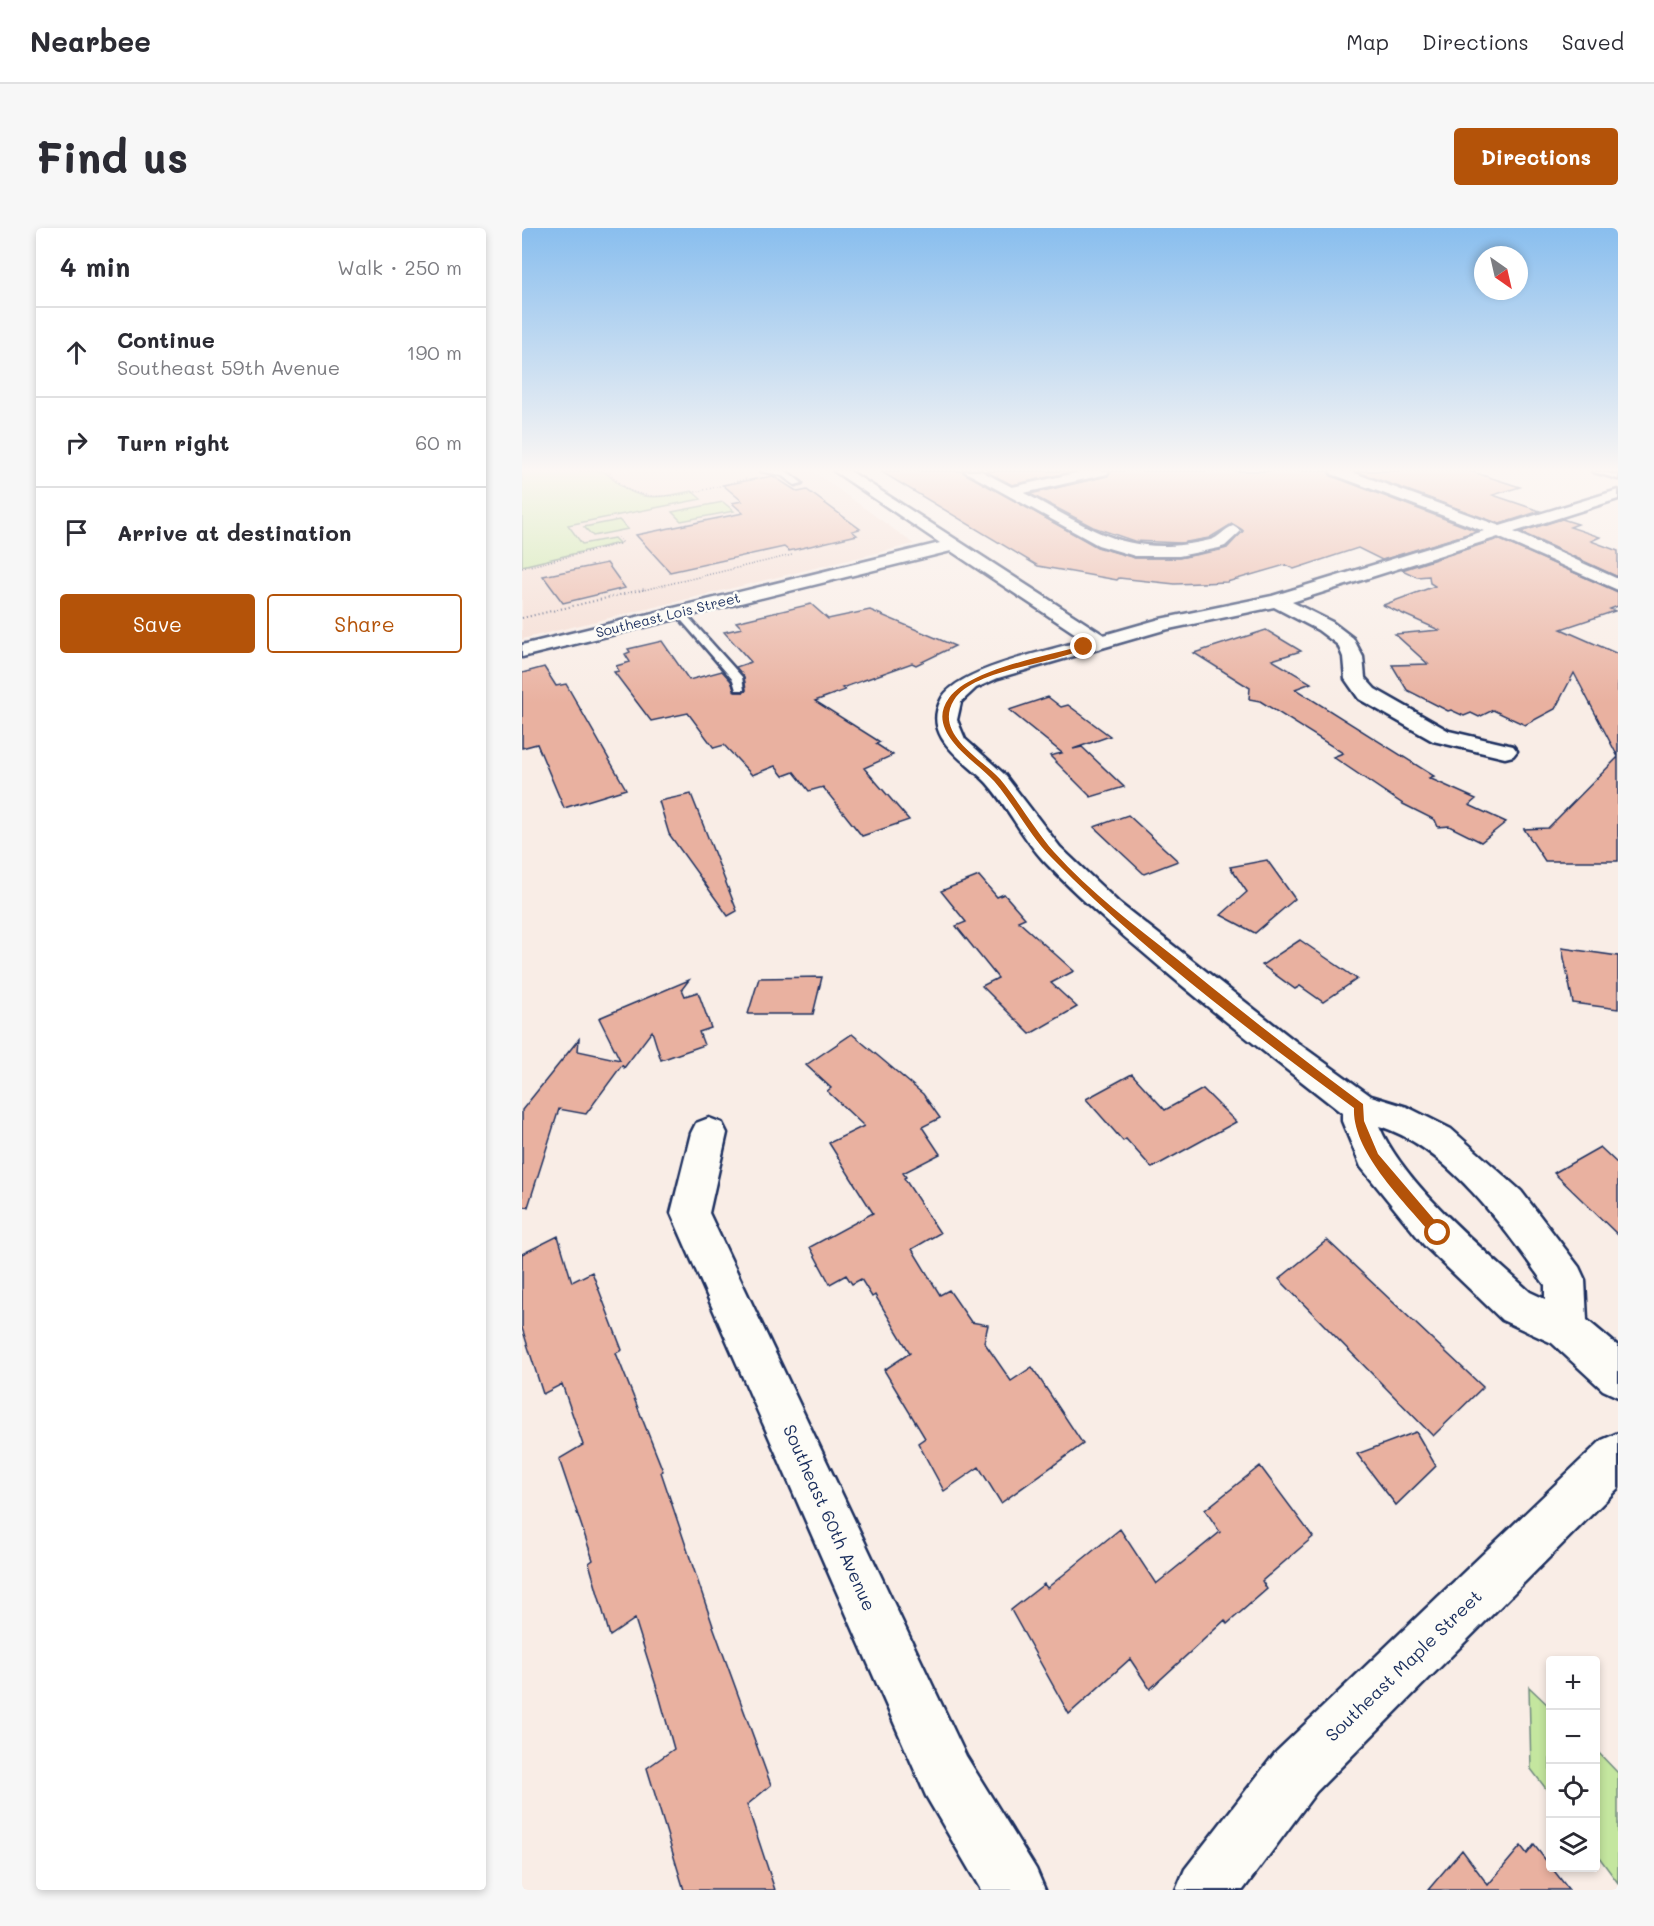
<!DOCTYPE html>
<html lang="en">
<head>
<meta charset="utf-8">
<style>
  body { margin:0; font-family:Mali,sans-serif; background:#f7f7f7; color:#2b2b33 }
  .controls { position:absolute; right:18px; bottom:18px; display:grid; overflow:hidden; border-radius:6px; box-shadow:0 3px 9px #0003 }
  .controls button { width:54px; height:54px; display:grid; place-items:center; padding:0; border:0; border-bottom:2px solid #e1e1e2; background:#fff; color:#2b2b33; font:30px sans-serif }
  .compass { position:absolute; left:952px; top:18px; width:54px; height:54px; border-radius:50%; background:#fff; box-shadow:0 3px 9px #0003; rotate:146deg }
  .stop { position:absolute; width:18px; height:18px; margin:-14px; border:4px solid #b45309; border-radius:50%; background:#fff }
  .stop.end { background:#b45309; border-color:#fff; box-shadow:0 2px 6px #0008 }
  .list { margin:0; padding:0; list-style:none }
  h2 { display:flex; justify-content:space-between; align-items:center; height:78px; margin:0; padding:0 24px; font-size:26px }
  h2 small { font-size:20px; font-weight:400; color:#7c7c81 }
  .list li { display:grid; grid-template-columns:39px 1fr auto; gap:18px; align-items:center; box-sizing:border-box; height:90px; padding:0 24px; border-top:2px solid #e1e1e2 }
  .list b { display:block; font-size:22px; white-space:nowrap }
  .list p { margin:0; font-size:20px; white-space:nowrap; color:#7c7c81 }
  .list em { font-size:20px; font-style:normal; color:#7c7c81 }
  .actions { display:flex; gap:12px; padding:18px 24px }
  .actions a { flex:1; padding:14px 0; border:2px solid #b45309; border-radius:6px; text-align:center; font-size:21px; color:#b45309 }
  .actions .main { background:#b45309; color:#fff }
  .icon { flex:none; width:33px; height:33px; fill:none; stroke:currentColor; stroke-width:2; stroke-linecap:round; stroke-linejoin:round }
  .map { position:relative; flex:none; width:1096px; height:1662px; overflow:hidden; border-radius:6px }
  header { display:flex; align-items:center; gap:36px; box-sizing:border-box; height:84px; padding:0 30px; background:#fff; border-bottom:2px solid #e1e1e2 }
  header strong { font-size:28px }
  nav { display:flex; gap:33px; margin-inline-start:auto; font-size:21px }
  .intro { display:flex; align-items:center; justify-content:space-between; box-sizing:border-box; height:144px; padding:0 36px }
  h1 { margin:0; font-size:42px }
  .button { padding:15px 27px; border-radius:6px; background:#b45309; color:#fff; font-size:21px; font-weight:700 }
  main { display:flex; gap:36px; padding:0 36px }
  aside { flex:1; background:#fff; border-radius:6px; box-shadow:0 3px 9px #0003 }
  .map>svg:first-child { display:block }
</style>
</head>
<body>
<header>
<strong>Nearbee</strong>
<nav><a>Map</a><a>Directions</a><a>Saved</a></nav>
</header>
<div class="intro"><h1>Find us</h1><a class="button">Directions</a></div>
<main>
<aside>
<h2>4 min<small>Walk · 250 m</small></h2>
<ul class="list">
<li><svg class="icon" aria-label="ahead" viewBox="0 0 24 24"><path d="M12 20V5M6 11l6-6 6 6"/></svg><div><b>Continue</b><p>Southeast 59th Avenue</p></div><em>190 m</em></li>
<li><svg class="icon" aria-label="right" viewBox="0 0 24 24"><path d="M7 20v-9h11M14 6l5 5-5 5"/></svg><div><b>Turn right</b></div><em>60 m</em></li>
<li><svg class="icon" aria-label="arrive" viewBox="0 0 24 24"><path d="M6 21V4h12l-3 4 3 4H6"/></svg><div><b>Arrive at destination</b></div></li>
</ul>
<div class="actions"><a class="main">Save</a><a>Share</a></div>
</aside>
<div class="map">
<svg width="1096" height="1662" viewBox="0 0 1096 1662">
  <rect width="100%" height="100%" fill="#f9ede6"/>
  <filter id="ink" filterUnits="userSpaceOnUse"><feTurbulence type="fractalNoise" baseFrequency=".0167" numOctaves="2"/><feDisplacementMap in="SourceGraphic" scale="12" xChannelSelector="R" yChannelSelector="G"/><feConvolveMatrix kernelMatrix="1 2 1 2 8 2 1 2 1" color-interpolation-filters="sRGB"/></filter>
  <g filter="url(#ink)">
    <!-- built -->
    <path fill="#f4dbd1" d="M0 243H291L392 316 0 411Z"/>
    <!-- green -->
    <path fill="#c4e69f" stroke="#708a7e" stroke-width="1.5" d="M0 243H82C114 274 127 272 170 263L179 271 46 297 60 316 92 310 97 315 0 338Z
      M201 274 212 283 159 293 150 284Z
      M97 292 106 301 71 308 62 299Z
      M1007 1459 1028 1479V1566L1009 1541Z
      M1074 1522 1096 1545V1655L1074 1625Z"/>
    <!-- building -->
    <path fill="#e9b1a0" stroke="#1b2f5e" stroke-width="1.5" d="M358 243H440L575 319 613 330H657L698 322 705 320 721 303 710 296 687 310 659 315 612 313 571 299 508 266 585 248 589 243H806L809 248 955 303 860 332 836 320 772 341 763 337 705 354 653 356 597 350 595 352 516 338Z
      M463 243H554L490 257Z
      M833 243H948L998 259 971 267 1018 283 978 296Z
      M251 248 276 264 285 262 338 301 330 303 335 307 267 323 262 319 148 344 114 307 221 285 210 275 220 273 201 257Z
      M1040 291 1056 296 1048 299 1078 309 1069 313 1096 323V349L998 304Z
      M976 311 1096 364V378L1088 381 1093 383 1039 401 1096 426V529L1052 445 1033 481 1003 497 971 482 957 489 949 485 942 488 929 482 926 483 885 462 870 437 906 436 873 406 917 402 861 377 913 358 908 355 907 348 895 349 880 342Z
      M85 335 103 360 41 375 21 348Z
      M289 376 306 391 348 382 433 418 394 437 390 435 320 460 323 462 293 473 358 514 354 516 371 527 342 540 387 592 340 608 301 559 287 563 272 544 261 548 253 538 230 547 202 517 192 520 166 485 129 493 92 444 97 443 94 438 108 434 103 426 108 424 106 421 140 413 167 452 200 443 209 453 213 464H222L224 462 222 449 214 439 229 434 202 404 220 400 214 394Z
      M744 402 779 423 750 432 789 455 773 461 912 548 907 550 954 571 947 577 984 594 959 614 927 598 916 599 913 592 881 576 811 529 821 525 738 473 727 471 728 460 672 425Z
      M22 439 34 458 44 456 104 561 42 580 15 516 0 520V445Z
      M526 469 539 479 546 477 588 508 551 521 560 519 602 559 569 569 528 528 540 525 487 482Z
      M1096 529V633H1023L1002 601 1026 600Z
      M169 566 215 683 206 688 147 606 137 573Z
      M606 587 656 633 622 646 572 599Z
      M745 632 773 671 733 705 699 687 725 664 708 639Z
      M457 648 475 669 482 666 503 690 496 693 552 743 529 755 555 779 508 806 460 758 476 750 434 698 444 694 419 663Z
      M778 712 835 751 801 774 778 758 773 761 740 737Z
      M1040 720 1096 728V781L1051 775Z
      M300 749 291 786H226L237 750Z
      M167 752 160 761 163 768 176 764 189 800 177 804 182 817 139 832 130 803 102 840 100 837 64 886 37 881 6 979 0 978V882L57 811 56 823 98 832 77 790Z
      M330 806 401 866 418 890 400 899 418 926 381 945 384 949 382 950 418 1005 390 1021 418 1067 427 1062 449 1094 466 1097 462 1114 489 1153 510 1139 561 1216 479 1275 457 1239 422 1263 396 1215 403 1210 362 1142 388 1125 353 1067 350 1069 339 1051 330 1056 324 1047 308 1056 288 1019 351 985 307 915 342 898 305 863 309 860 284 837Z
      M610 846 643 882 681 861 714 894 630 940 604 911 601 913 564 871Z
      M1078 919 1096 936V1007L1032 945Z
      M36 1008 50 1054 70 1044 100 1122 94 1125 141 1243 139 1244 191 1398 249 1557 225 1577 253 1662H162L125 1540 152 1521 137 1467 113 1391 88 1408 67 1335 71 1332 37 1231 61 1217 40 1156 21 1166 0 1100V1026Z
      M805 1012 961 1159 911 1208 757 1051Z
      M894 1204 914 1238 874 1277 835 1226Z
      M738 1238 791 1309 740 1353 745 1361 705 1396 703 1392 628 1461 608 1431 547 1486 489 1382 522 1356 525 1360 598 1301 634 1356 698 1304 683 1282Z
      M1012 1617 1047 1662H906L940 1622 966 1657 999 1618 1005 1626Z"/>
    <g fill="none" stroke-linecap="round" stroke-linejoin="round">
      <!-- lane casing -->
      <g stroke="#1b2f5e" stroke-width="5">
        <path id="lane" d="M238 243H264L280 255 273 257 259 247Z
          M1070 243 1096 247V251L1072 244Z
          M154 382H160L220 449 222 462H214L211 452 154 386Z"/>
      </g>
      <!-- street casing -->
      <g stroke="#1b2f5e" stroke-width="5">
        <path id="street" d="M312 243H328L582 407 638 391 750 368 962 303 810 246 808 243H827L978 298 1096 262V271L992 304 1096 351V362L976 309 770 374 810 394 831 410 841 429 843 450 853 461 927 503 991 518 995 523 991 528 983 530 911 513 837 471 823 451 821 429 816 417 796 402 752 379 642 402 476 450 454 460 439 474 435 492 443 511 482 546 538 619 597 675 773 813 849 868 885 879 929 901 999 963 1057 1039 1063 1052 1065 1092 1096 1118V1169L1081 1162 1030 1115 980 1092 902 1017 839 939 820 893V885C765 842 710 799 656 754 610 715 563 677 521 632 500 609 486 579 465 555 443 532 400 510 419 472 433 441 531 422 563 412L429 323 0 429V417L418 315ZM857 898C925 918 984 1002 1023 1057V1071L1008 1064C960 1020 883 958 857 898Z
          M442 243H459L490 259 563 243H587L585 246 502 265C572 302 605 331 688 312 697 310 702 301 711 298L719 303 703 318 697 320 657 328H613L576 317Z
          M187 890 200 895 205 905 187 985 444 1528 514 1641 523 1662H459L404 1568 149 985 169 905 174 895Z
          M1096 1205V1260L794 1564 721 1662H654L663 1641 754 1524 1080 1212Z"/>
      </g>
      <!-- path-far1 -->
      <path stroke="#1b2f5e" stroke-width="1.5" stroke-dasharray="1 2" stroke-linecap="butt" d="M86 243C92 250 99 258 107 262 141 278 190 259 224 251
        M0 340 101 315 95 309
        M117 363 270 327"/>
      <!-- path -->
      <path stroke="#1b2f5e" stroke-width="2" stroke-dasharray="1 3" stroke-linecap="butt" d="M0 390 123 361"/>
      <!-- lane -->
      <use href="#lane" fill="#fdfcf7" fill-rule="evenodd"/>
      <!-- street -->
      <use href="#street" fill="#fdfcf7" fill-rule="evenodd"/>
    </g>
  </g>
  <!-- sky -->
  <linearGradient id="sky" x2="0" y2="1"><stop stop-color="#89beee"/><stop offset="0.51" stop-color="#fcf7f4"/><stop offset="1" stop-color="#fcf7f4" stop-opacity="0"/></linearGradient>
  <rect width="1096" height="475" fill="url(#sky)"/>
  <!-- route -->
  <path fill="#b45309" d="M560 418 565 419C533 437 452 440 432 472 411 506 460 531 478 551 497 574 512 601 532 624 568 664 613 698 655 731 716 781 778 829 841 876L842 893 856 926 920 1001V1009H912C885 976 830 925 832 880 728 803 620 722 529 629 507 607 493 577 472 553 454 533 402 504 427 470 448 441 525 428 560 418Z"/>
  <g text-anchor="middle" stroke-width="5" stroke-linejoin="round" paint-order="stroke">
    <!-- far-street labels -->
    <g font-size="14" fill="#1b2f5e" stroke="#fdfcf7">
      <text transform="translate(146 387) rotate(-14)" y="5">Southeast Lois Street</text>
    </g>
    <!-- near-street labels -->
    <g font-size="18" fill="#1b2f5e" stroke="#fdfcf7">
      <text transform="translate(307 1290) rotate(66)" y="6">Southeast 60th Avenue</text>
      <text transform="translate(882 1438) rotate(-44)" y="6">Southeast Maple Street</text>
    </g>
  </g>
</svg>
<div class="controls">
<button>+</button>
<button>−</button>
<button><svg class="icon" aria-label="locate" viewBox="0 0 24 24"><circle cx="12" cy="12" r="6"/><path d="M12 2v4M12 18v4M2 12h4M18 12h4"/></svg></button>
<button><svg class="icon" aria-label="layers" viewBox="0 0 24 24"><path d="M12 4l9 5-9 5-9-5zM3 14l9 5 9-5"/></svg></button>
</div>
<svg class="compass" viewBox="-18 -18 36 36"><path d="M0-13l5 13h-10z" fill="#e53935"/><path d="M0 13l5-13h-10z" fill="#7c7c81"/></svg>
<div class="stop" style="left:916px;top:1005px"></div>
<div class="stop end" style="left:562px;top:419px"></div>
</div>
</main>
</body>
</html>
